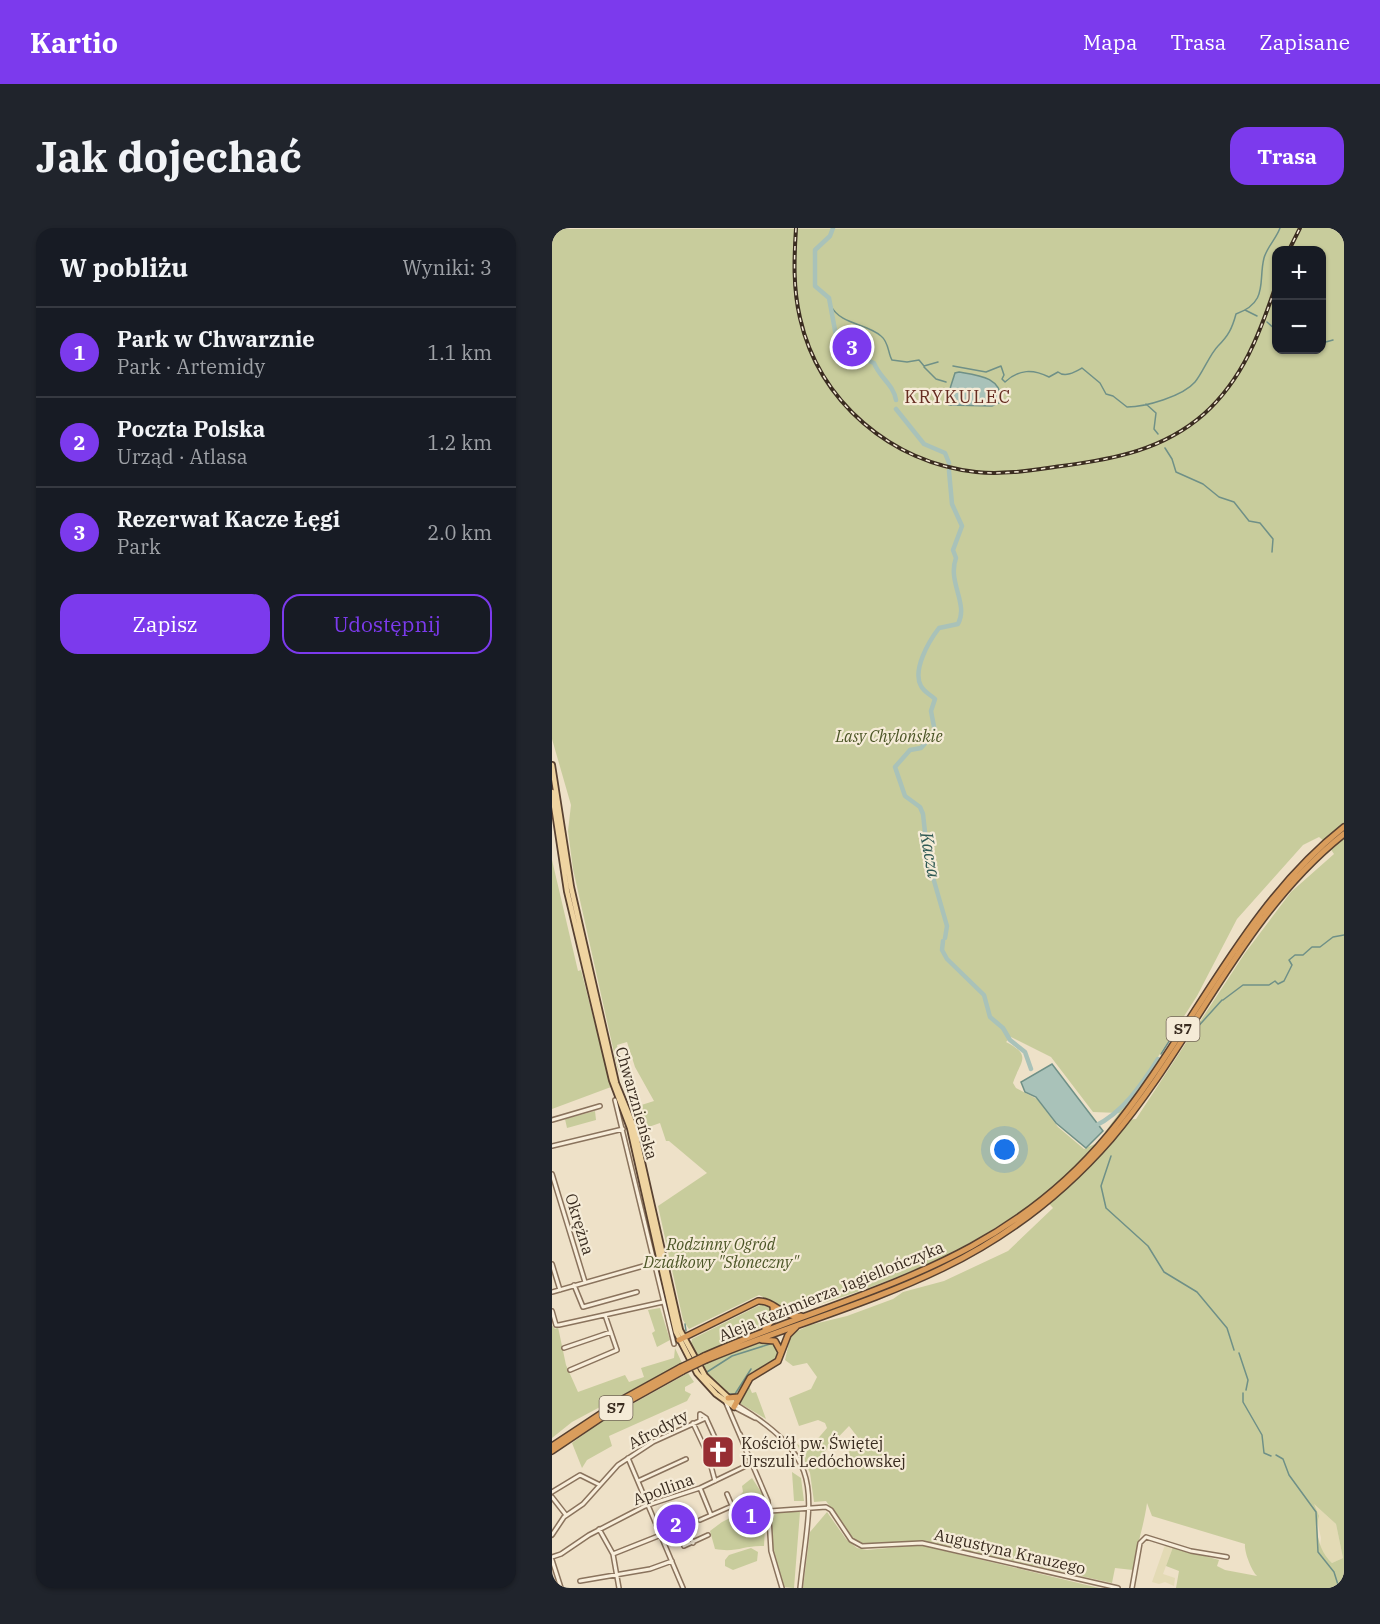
<!DOCTYPE html>
<html lang="pl">
<head>
<meta charset="utf-8">
<style>
  body { margin:0; font-family:"IBM Plex Serif",serif; background:#20242c; color:#f1f3f6 }
  .controls { position:absolute; right:18px; top:18px; display:grid; overflow:hidden; border-radius:12px; box-shadow:0 2px 4px #0004 }
  .controls button { width:54px; height:54px; display:grid; place-items:center; padding:0; border:0; border-bottom:2px solid #363941; background:#171b24; color:#f1f3f6; font:30px sans-serif }
  .you { position:absolute; left:453px; top:922px; width:21px; height:21px; margin:-15px; border:4px solid #fff; border-radius:50%; background:#1a73e8; box-shadow:0 0 0 9px #1a73e833 }
  .badge { display:grid; place-items:center; width:39px; height:39px; border-radius:50%; background:#7c3aed; color:#fff; font-size:20px; font-weight:700 }
  .pin { position:absolute; translate:-50% -50%; border:3px solid #fff; box-shadow:0 2px 6px #0006 }
  .list { margin:0; padding:0; list-style:none }
  h2 { display:flex; justify-content:space-between; align-items:center; height:78px; margin:0; padding:0 24px; font-size:26px }
  h2 small { font-size:20px; font-weight:400; color:#9ea1a6 }
  .list li { display:grid; grid-template-columns:39px 1fr auto; gap:18px; align-items:center; box-sizing:border-box; height:90px; padding:0 24px; border-top:2px solid #363941 }
  .list b { display:block; font-size:22px; white-space:nowrap }
  .list p { margin:0; font-size:20px; white-space:nowrap; color:#9ea1a6 }
  .list em { font-size:20px; font-style:normal; color:#9ea1a6 }
  .actions { display:flex; gap:12px; padding:18px 24px }
  .actions a { flex:1; padding:14px 0; border:2px solid #7c3aed; border-radius:18px; text-align:center; font-size:21px; color:#7c3aed }
  .actions .main { background:#7c3aed; color:#fff }
  .map { position:relative; flex:none; width:792px; height:1360px; overflow:hidden; border-radius:18px }
  header { display:flex; align-items:center; gap:36px; box-sizing:border-box; height:84px; padding:0 30px; background:#7c3aed; color:#fff }
  header strong { font-size:28px }
  nav { display:flex; gap:33px; margin-inline-start:auto; font-size:21px }
  .intro { display:flex; align-items:center; justify-content:space-between; box-sizing:border-box; height:144px; padding:0 36px }
  h1 { margin:0; font-size:42px }
  .button { padding:15px 27px; border-radius:18px; background:#7c3aed; color:#fff; font-size:21px; font-weight:700 }
  main { display:flex; gap:36px; padding:0 36px }
  aside { flex:1; background:#171b24; border-radius:18px; box-shadow:0 2px 4px #0004 }
  .map>svg:first-child { display:block }
</style>
</head>
<body>
<header>
<strong>Kartio</strong>
<nav><a>Mapa</a><a>Trasa</a><a>Zapisane</a></nav>
</header>
<div class="intro"><h1>Jak dojechać</h1><a class="button">Trasa</a></div>
<main>
<aside>
<h2>W pobliżu<small>Wyniki: 3</small></h2>
<ul class="list">
<li><span class="badge">1</span><div><b>Park w Chwarznie</b><p>Park · Artemidy</p></div><em>1.1 km</em></li>
<li><span class="badge">2</span><div><b>Poczta Polska</b><p>Urząd · Atlasa</p></div><em>1.2 km</em></li>
<li><span class="badge">3</span><div><b>Rezerwat Kacze Łęgi</b><p>Park</p></div><em>2.0 km</em></li>
</ul>
<div class="actions"><a class="main">Zapisz</a><a>Udostępnij</a></div>
</aside>
<div class="map">
<svg width="792" height="1360" viewBox="0 0 792 1360">
  <rect width="100%" height="100%" fill="#eee1c8"/>
  <!-- farmland -->
  <path fill="#e3dab5" d="M761 1275 784 1296 791 1330 780 1335 771 1327 768 1320 769 1310Z
    M613 1317 621 1319 611 1346 623 1350 622 1358 613 1354 607 1356 600 1354Z"/>
  <!-- green -->
  <path fill="#c8cc9c" fill-rule="evenodd" d="M792 0V597L772 613 767 609 751 617 685 691 645 768 565 893 584 891 693 725 739 664 782 626 778 620 792 609V1360H624L627 1343 614 1338 621 1319 667 1332 665 1338 673 1342 705 1348C699 1342 692 1323 693 1316L600 1288 595 1275C592 1298 584 1319 581 1342L563 1340 560 1355 370 1313 314 1317 301 1312 274 1273 262 1274 258 1245 245 1216 256 1222 275 1200 273 1195 266 1192 247 1198 237 1170 259 1161 265 1149 255 1135 241 1138 233 1132 239 1106 258 1097 295 1088 341 1071 351 1064 392 1053 456 1023 501 980 490 968C413 1026 334 1057 242 1084L207 1067 137 1101 131 1092 106 978 155 945 117 913H114L108 895 88 902 80 880 102 873 83 839 75 814 65 817 71 844H67L65 838 21 641 16 603 19 577 0 511V1ZM724 22H770V122H724ZM459 809 499 829 541 884 567 885 545 915 532 921 506 899 485 871 464 860 461 855C468 833 481 828 454 814ZM297 1198 308 1212 285 1236 271 1225ZM762 1276 784 1296 791 1330 780 1335C768 1325 762 1303 767 1288Z
    M0 632 26 743 29 742 59 859 0 881Z
    M43 883 44 892 15 900 13 891Z
    M210 1076 219 1081 220 1087 216 1096 145 1128 139 1116 140 1111Z
    M108 1080 118 1112 105 1119 100 1105 103 1103 96 1082Z
    M0 1097 3 1101 6 1099 14 1137 26 1164 73 1147 77 1154 92 1149 89 1140 122 1130 123 1120 130 1135 20 1194 0 1210Z
    M209 1113H221L227 1125 220 1134 200 1144 184 1166 172 1164 149 1138Z
    M136 1145 142 1154 133 1159V1163L139 1166 135 1173 57 1208 60 1218 35 1232 30 1240 20 1215 50 1193Z
    M197 1158 200 1165 204 1164 214 1191 189 1176V1168Z
    M240 1244 249 1250 252 1273H242Z
    M200 1250 211 1267 214 1281 212 1318C192 1317 185 1325 163 1321L158 1303 170 1294 194 1282 188 1267 191 1264 190 1258Z
    M227 1284H248L242 1360 231 1359C224 1336 213 1309 223 1285Z
    M275 1284 294 1311 305 1320 315 1322 368 1317 547 1360H251L258 1304Z
    M199 1320 206 1324 205 1333 181 1342 173 1338V1332L177 1327Z"/>
  <!-- water -->
  <path fill="#a9c2b9" stroke="#6f9087" stroke-width="1.5" d="M407 144C425 147 451 149 449 174L440 178 397 177 394 173 403 145Z
    M500 836 551 903 534 920 504 895 484 869 473 864 469 854Z"/>
  <g fill="none" stroke-linecap="round" stroke-linejoin="round">
    <!-- stream -->
    <path stroke="#6f9087" stroke-width="1.5" d="M279 78C289 97 314 95 329 108 337 114 336 126 340 132L355 134 367 132 372 138 386 134
      M693 82 705 88
      M715 94 724 102
      M770 115 781 112
      M401 138 434 144 449 138 452 147 450 151 453 154C467 141 481 141 497 149L506 144C513 150 523 144 530 140L548 155 554 166 561 168 575 179C594 179 631 168 643 154 650 146 658 126 666 118 676 108 680 101 684 86 717 74 706 53 712 30 715 19 724 11 728 0
      M372 139 384 151 394 154
      M594 176 604 185 602 201 606 206
      M613 220 620 231 624 244 651 256 667 269 682 274 697 293 708 295 721 311 720 324
      M671 772 691 757H717L723 753 726 756 732 753 740 737 737 732 743 727H751L760 719H768L781 709 792 707
      M642 803 670 772
      M609 826 621 807 627 802
      M559 928 549 958 554 980 596 1018 612 1044 645 1064 675 1100 682 1122
      M133 1096 134 1103
      M687 1125 696 1152 694 1162
      M151 1140 159 1150
      M155 1144 180 1128 218 1116
      M691 1165V1174L710 1207 712 1225 719 1228
      M175 1166H183L199 1141
      M724 1227 731 1231 737 1247 764 1284 766 1324 782 1344 787 1360"/>
    <!-- river -->
    <path stroke="#a9c2b9" stroke-width="4.5" d="M281 0 278 8 263 22V58L277 70 285 113 295 115 307 129 322 135C327 149 342 157 344 172
      M344 181 372 216 393 225 397 235
      M393 710 395 698 376 632 371 586 368 579 353 568 343 539 358 522 369 520 383 504 379 483 383 471C379 467 372 464 369 458 360 442 377 413 387 400L406 396C417 376 395 354 404 330L401 322 410 298 400 276 397 243
      M391 713 390 722 395 731 432 767 438 789 451 800 458 812 473 824 479 841
      M543 898C570 885 589 858 606 831"/>
    <!-- minor casing -->
    <g stroke="#8a735d" stroke-width="6">
      <path id="minor" d="M63 872 122 1116
        M0 892 48 878
        M0 918 71 901
        M0 946 33 1054
        M0 1036 8 1062
        M22 1057 31 1079 85 1064
        M0 1064 102 1035
        M0 1083 4 1097H7L111 1074
        M12 1120 59 1104
        M18 1142 65 1122 53 1087
        M174 1175 216 1273 219 1323 230 1360
        M185 1177C277 1234 258 1264 248 1360
        M182 1179 203 1190
        M154 1190 164 1212
        M148 1192V1186L154 1190
        M141 1195 156 1227 163 1253
        M188 1206 196 1228
        M76 1230 131 1360
        M86 1253 134 1231
        M148 1260 159 1287
        M0 1264 28 1247 48 1257
        M175 1266 184 1287
        M0 1269 14 1287
        M218 1283 274 1279 279 1282 299 1312 310 1318 370 1315 566 1360
        M129 1285 141 1315
        M148 1292 180 1278
        M47 1301 61 1326 67 1360
        M0 1307 12 1289 31 1276 66 1237 101 1214 154 1190
        M132 1318 156 1307
        M61 1326 134 1297
        M0 1329 9 1326 37 1307 93 1278 148 1260 200 1235
        M0 1332 9 1360
        M28 1353 98 1341 120 1333
        M580 1360 588 1315 594 1309 639 1323 675 1329"/>
    </g>
    <!-- major casing -->
    <g stroke="#584131" stroke-width="8">
      <path id="major" d="M0 537 19 659 64 855 82 899 128 1102 153 1148 183 1176
        M0 564 15 663 60 852 78 900 124 1104 145 1145 164 1166 182 1179"/>
    </g>
    <!-- highway casing -->
    <g stroke="#584131" stroke-width="8">
      <path id="highway" d="M213 1101 222 1090 221 1078
        M127 1112 206 1073C222 1072 231 1090 249 1088
        M210 1112 223 1113 229 1124
        M152 1128C302 1062 444 1042 556 907 639 808 688 681 792 599
        M154 1132C232 1099 315 1077 391 1040 455 1009 512 965 559 911 642 814 690 687 792 606
        M176 1170 186 1169
        M182 1179 198 1150 226 1133 236 1107 244 1099
        M0 1218 71 1171 129 1139
        M0 1223 61 1182 131 1143"/>
    </g>
    <!-- minor -->
    <use href="#minor" stroke="#f8eedb" stroke-width="3"/>
    <!-- major -->
    <use href="#major" stroke="#efd4a1" stroke-width="4.5"/>
    <!-- highway -->
    <use href="#highway" stroke="#da9d5c" stroke-width="5"/>
    <!-- rail casing -->
    <g stroke="#3a2c20" stroke-width="4">
      <path id="rail" d="M244 0C242 31 241 60 248 90 267 174 340 235 424 244 453 247 481 242 510 238 562 231 611 222 652 186 691 151 708 105 724 57
        M737 22 748 0"/>
    </g>
    <!-- rail -->
    <use href="#rail" stroke="#f5ebd7" stroke-width="1.5" stroke-dasharray="4.5" stroke-linecap="butt"/>
    <!-- highway-bridge casing -->
    <g stroke="#584131" stroke-width="8" stroke-linecap="butt">
      <path id="highway-bridge" d="M129 1139 152 1128
        M131 1143 154 1132"/>
    </g>
    <!-- highway-bridge -->
    <use href="#highway-bridge" stroke="#da9d5c" stroke-width="5"/>
  </g>
  <!-- icons -->
  <defs>
    <g id="church-square" transform="scale(1.725)"><rect x="-9" y="-9" width="18" height="18" rx="4" fill="#972e33" stroke="#f5ebd7"/><path d="M-1.2-6h2.4v3.5h3.3v2.4h-3.3V6h-2.4V-.1h-3.3v-2.4h3.3Z" fill="#fff"/></g>
  </defs>
  <g fill-rule="evenodd">
    <use href="#church-square" x="166" y="1224"/>
  </g>
  <g text-anchor="middle" stroke-width="4.5" stroke-linejoin="round" paint-order="stroke">
    <!-- shield labels -->
    <g fill="#f5ebd7" stroke="#726557" stroke-width="1.5">
      <rect x="614.5" y="789" width="33" height="24" rx="4.5"/>
      <rect x="47.5" y="1168" width="33" height="24" rx="4.5"/>
    </g>
    <g font-size="15" font-weight="bold" fill="#3a2c20">
      <text x="631" y="806">S7</text>
      <text x="64" y="1185">S7</text>
    </g>
    <!-- park labels -->
    <g font-size="16" font-style="italic" fill="#4c5627" stroke="#f5ebd7">
      <text x="337" y="514">Lasy Chylońskie</text>
      <text x="169" y="1022">Rodzinny Ogród<tspan x="169" dy="18">Działkowy "Słoneczny"</tspan></text>
    </g>
    <!-- street labels -->
    <g font-size="16" fill="#3a2c20" stroke="#f5ebd7">
      <text transform="translate(85 875) rotate(74)" y="6">Chwarznieńska</text>
      <text transform="translate(28 996) rotate(73)" y="6">Okrężna</text>
      <text transform="translate(279 1063) rotate(-22)" y="6">Aleja Kazimierza Jagiellończyka</text>
      <text transform="translate(106 1201) rotate(-28)" y="6">Afrodyty</text>
      <text transform="translate(111 1261) rotate(-20)" y="6">Apollina</text>
      <text transform="translate(458 1323) rotate(13)" y="6">Augustyna Krauzego</text>
    </g>
    <!-- poi labels -->
    <g font-size="16" fill="#3a2c20" stroke="#f5ebd7" text-anchor="start">
      <text x="189" y="1221">Kościół pw. Świętej<tspan x="189" dy="18">Urszuli Ledóchowskej</tspan></text>
    </g>
    <!-- neighbourhood labels -->
    <g font-size="18" letter-spacing="1.5" fill="#662c21" stroke="#f5ebd7">
      <text x="406" y="175">KRYKULEC</text>
    </g>
    <!-- water labels -->
    <g font-size="18" font-style="italic" fill="#305a55" stroke="#f5ebd7">
      <text transform="translate(378 627) rotate(80)" y="6">Kacza</text>
    </g>
  </g>
</svg>
<div class="controls">
<button>+</button>
<button>−</button>
</div>
<div class="you"></div>
<div class="pin badge" style="left:199px;top:1287px">1</div>
<div class="pin badge" style="left:124px;top:1296px">2</div>
<div class="pin badge" style="left:300px;top:119px">3</div>
</div>
</main>
</body>
</html>
